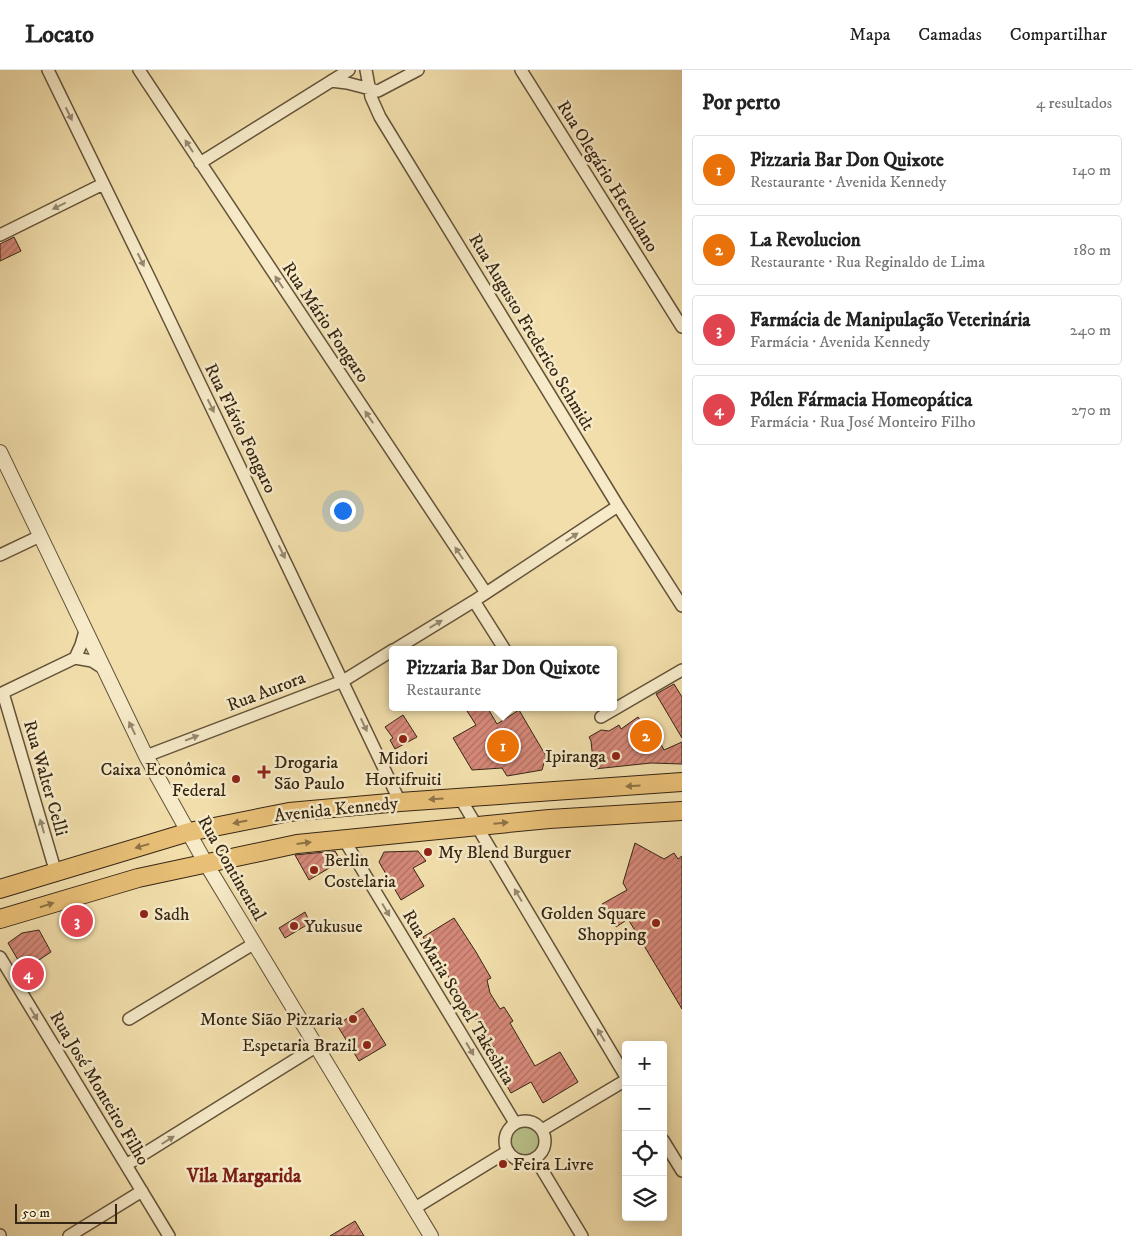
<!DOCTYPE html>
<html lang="pt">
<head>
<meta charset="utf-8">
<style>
  body { margin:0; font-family:"IM FELL DW Pica",serif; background:#f2f2f2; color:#222 }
  .controls { position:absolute; right:15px; bottom:15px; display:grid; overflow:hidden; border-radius:5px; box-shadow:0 2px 12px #0003 }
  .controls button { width:45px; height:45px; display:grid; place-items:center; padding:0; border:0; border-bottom:1px solid #e0e0e0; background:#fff; color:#222; font:25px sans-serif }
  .scale { position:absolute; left:15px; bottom:12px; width:102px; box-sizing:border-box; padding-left:5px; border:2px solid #352514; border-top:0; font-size:14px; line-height:18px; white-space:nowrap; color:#352514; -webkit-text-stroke:4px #f6eac8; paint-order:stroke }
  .you { position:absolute; left:342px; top:440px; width:18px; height:18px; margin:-12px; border:4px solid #fff; border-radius:50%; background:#1a73e8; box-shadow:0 0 0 8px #1a73e833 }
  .badge { display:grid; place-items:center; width:32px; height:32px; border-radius:50%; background:#8f2418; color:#fff; font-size:16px; font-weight:700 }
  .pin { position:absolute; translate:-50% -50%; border:2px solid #fff; box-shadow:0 1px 5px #0006 }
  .popup { position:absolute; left:389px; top:576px; width:228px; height:65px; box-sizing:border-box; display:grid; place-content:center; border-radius:5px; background:#fff; filter:drop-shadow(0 1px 4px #0005); font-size:16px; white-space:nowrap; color:#767676 }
  .popup b { font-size:19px; color:#222 }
  .popup::after { content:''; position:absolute; left:50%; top:100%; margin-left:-10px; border:10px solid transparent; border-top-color:#fff }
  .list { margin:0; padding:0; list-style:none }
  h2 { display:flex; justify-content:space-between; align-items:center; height:65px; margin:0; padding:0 20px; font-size:21px }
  h2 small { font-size:16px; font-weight:400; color:#767676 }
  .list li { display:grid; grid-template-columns:32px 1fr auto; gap:15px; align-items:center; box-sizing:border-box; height:70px; margin:0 10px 10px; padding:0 10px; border:1px solid #e0e0e0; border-radius:5px }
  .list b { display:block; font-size:19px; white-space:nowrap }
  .list p { margin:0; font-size:16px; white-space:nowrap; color:#767676 }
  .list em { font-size:16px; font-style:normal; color:#767676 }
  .icon { flex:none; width:28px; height:28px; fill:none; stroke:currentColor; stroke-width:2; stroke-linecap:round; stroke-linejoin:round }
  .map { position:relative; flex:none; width:682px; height:1166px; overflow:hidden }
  header { display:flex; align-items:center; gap:30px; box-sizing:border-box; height:70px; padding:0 25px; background:#fff; border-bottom:1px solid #e0e0e0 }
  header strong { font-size:24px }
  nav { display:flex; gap:28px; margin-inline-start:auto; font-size:18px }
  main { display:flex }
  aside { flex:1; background:#fff }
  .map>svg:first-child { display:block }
</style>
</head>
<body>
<header>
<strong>Locato</strong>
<nav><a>Mapa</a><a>Camadas</a><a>Compartilhar</a></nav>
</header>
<main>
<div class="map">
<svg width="682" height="1166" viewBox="0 0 682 1166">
  <defs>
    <pattern id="building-hatch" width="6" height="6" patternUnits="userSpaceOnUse" patternTransform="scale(1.25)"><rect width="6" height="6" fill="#d58878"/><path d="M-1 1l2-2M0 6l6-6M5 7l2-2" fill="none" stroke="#ae6f61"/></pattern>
  </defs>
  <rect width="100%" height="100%" fill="#f1deab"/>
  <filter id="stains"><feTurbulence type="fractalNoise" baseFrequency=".004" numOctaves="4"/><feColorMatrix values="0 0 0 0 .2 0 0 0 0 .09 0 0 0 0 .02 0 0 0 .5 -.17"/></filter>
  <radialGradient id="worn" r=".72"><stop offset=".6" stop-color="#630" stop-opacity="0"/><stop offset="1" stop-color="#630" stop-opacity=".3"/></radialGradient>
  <!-- park -->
  <path fill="#b9c189" stroke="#77734e" d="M510 1071a15 15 0 1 1 30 0a15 15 0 1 1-30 0Z"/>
  <!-- building -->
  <path fill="url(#building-hatch)" stroke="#352514" d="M14 167 21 181 0 191V174Z
    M674 614 682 627V668L656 624Z
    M474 637H487L497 654 519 640 546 686 542 700 507 706 502 698 472 700 453 668 476 655 467 641Z
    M403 645 417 667 395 679 390 670 393 668 385 657Z
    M638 647 647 660 653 659 664 680 682 672V694L651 693 594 699 591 671 589 667 601 660 609 661 619 655 621 659Z
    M635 773 664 789 674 783 678 789 682 786V939L628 849 616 857 602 834 627 820 623 813Z
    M335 781 341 791 309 810 295 785Z
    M418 781 426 791 413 798 424 816 401 830 379 792 384 782Z
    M305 842 310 853 285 868 279 858Z
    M454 848 476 882 491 908 487 910 490 923 500 939 504 937 513 951 510 953 535 996 560 982 578 1012 543 1033 531 1012 511 1023 489 985 496 981 423 867Z
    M39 860 51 882 24 900 8 873 22 863Z
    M363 938 386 975 359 991 337 955Z
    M355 1151 364 1166H330Z"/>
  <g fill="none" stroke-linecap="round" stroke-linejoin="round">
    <!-- minor casing -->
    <g stroke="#64533a" stroke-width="14">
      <path id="minor" d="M48 0 150 209 400 732
        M139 0 486 523
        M366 0 371 27 380 47 618 436 682 536
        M521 0 682 257
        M331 11 347 13 378 21 418 0
        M200 93 349 0
        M0 165 103 114
        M0 485 40 466
        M474 531 505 580
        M394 580 474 531 618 436
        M75 588 81 575 85 561
        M3 623 56 803
        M0 624 75 588 92 591 103 598
        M601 647 682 600
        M146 686 343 611 393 580
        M460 728 626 1007
        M343 768 515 1053
        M0 887 169 1166
        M129 949 255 873
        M505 1071a20 20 0 1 1 40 0a20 20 0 1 1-40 0Z
        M542 1060 626 1010
        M663 1070 682 1101
        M535 1088 582 1166
        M126 1095 317 976
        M415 1138 508 1081
        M0 1165V1166
        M69 1166 142 1121"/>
    </g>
    <!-- tertiary casing -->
    <g stroke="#64533a" stroke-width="16">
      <path id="tertiary" d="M0 382 146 686 205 792 431 1166"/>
    </g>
    <!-- primary casing -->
    <g stroke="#352514" stroke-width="20">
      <path id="primary" d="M0 819 189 762 289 742 400 732 682 712
        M0 849 138 808 297 774 549 749 682 741"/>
    </g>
    <!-- minor -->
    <use href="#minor" stroke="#f6eac8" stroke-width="11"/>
    <!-- tertiary -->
    <use href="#tertiary" stroke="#f6eac8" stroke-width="14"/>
    <!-- primary -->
    <use href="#primary" stroke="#e8bf76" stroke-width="18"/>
  </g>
  <!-- one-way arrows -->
  <defs><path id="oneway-solid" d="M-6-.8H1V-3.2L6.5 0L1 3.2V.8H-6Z" transform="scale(1.25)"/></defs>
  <g fill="#96886e">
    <use href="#oneway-solid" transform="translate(69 44) rotate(64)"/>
    <use href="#oneway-solid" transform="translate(189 76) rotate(-123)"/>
    <use href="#oneway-solid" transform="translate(59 136) rotate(154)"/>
    <use href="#oneway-solid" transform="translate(141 190) rotate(64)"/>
    <use href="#oneway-solid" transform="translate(279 212) rotate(-124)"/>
    <use href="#oneway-solid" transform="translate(211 336) rotate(64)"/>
    <use href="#oneway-solid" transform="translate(369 347) rotate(-124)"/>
    <use href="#oneway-solid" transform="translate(572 467) rotate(-33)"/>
    <use href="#oneway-solid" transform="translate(282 482) rotate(64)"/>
    <use href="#oneway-solid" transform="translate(459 483) rotate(-124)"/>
    <use href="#oneway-solid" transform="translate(436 554) rotate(-31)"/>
    <use href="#oneway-solid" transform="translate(364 655) rotate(65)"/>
    <use href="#oneway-solid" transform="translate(132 658) rotate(-116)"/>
    <use href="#oneway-solid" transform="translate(192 668) rotate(-21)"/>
    <use href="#oneway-solid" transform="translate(42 756) rotate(-106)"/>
    <use href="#oneway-solid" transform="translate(518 825) rotate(-121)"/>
    <use href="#oneway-solid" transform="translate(386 840) rotate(59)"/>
    <use href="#oneway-solid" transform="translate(34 944) rotate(59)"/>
    <use href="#oneway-solid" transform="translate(601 965) rotate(-121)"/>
    <use href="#oneway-solid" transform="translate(470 979) rotate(59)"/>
    <use href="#oneway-solid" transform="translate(168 1070) rotate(-32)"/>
  </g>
  <g fill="#8e7245">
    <use href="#oneway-solid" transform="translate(633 716) rotate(176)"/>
    <use href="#oneway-solid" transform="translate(436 729) rotate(176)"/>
    <use href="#oneway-solid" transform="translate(240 752) rotate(168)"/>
    <use href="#oneway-solid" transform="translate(501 753) rotate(-5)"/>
    <use href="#oneway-solid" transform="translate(304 773) rotate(-7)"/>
    <use href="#oneway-solid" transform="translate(142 776) rotate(164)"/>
    <use href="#oneway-solid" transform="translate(47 835) rotate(-17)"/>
  </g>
  <!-- markers -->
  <g fill="#8f2418" stroke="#f6eac8" stroke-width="2">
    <circle cx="403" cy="669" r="5"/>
    <circle cx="616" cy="686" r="5"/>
    <path d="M261.5 694.5h5v5h5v5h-5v5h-5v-5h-5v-5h5z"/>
    <circle cx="236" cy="709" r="5"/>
    <circle cx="428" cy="782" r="5"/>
    <circle cx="314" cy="800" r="5"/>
    <circle cx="144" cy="844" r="5"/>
    <circle cx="656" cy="853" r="5"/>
    <circle cx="294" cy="856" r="5"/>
    <circle cx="353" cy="949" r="5"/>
    <circle cx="367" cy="975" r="5"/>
    <circle cx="503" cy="1094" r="5"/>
  </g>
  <g text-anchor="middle" stroke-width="5" stroke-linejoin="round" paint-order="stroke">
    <!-- street labels -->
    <g font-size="18" fill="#352514" stroke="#f6eac8">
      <text transform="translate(608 106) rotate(58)" y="6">Rua Olegário Herculano</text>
      <text transform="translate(326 252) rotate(56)" y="6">Rua Mário Fongaro</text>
      <text transform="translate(532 262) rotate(59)" y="6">Rua Augusto Frederico Schmidt</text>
      <text transform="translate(241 358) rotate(64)" y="6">Rua Flávio Fongaro</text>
      <text transform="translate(266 621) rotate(-21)" y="6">Rua Aurora</text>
      <text transform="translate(46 708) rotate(74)" y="6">Rua Walter Celli</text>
      <text transform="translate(336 739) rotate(-6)" y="6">Avenida Kennedy</text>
      <text transform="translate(232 798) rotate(60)" y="6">Rua Continental</text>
      <text transform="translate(459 927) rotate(59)" y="6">Rua Maria Scopel Takeshita</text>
      <text transform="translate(100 1018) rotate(59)" y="6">Rua José Monteiro Filho</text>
    </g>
    <!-- poi labels -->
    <g font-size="18" fill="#352514" stroke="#f6eac8" text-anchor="start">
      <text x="606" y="692" text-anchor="end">Ipiranga</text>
      <text x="403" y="694" text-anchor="middle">Midori<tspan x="403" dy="21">Hortifruiti</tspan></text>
      <text x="274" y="698">Drogaria<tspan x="274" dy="21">São Paulo</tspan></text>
      <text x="226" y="705" text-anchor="end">Caixa Econômica<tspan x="226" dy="21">Federal</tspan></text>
      <text x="438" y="788">My Blend Burguer</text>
      <text x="324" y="796">Berlin<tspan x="324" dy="21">Costelaria</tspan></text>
      <text x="646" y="849" text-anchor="end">Golden Square<tspan x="646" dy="21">Shopping</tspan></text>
      <text x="154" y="850">Sadh</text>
      <text x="304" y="862">Yukusue</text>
      <text x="343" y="955" text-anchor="end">Monte Sião Pizzaria</text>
      <text x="357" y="981" text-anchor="end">Espetaria Brazil</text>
      <text x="513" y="1100">Feira Livre</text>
    </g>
    <!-- neighbourhood labels -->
    <g font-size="19" font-weight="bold" fill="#7a1f14" stroke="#f6eac8">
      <text x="244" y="1112">Vila Margarida</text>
    </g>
  </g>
  <rect width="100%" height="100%" filter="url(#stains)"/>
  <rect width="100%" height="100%" fill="url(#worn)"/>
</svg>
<div class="controls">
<button>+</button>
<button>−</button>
<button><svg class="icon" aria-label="locate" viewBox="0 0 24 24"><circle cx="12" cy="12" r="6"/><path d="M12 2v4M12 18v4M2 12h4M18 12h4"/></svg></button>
<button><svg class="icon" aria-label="layers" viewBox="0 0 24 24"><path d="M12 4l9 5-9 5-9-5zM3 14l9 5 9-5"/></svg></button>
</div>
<div class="scale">50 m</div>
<div class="you"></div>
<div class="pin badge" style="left:503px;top:676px;background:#e8710a">1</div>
<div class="popup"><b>Pizzaria Bar Don Quixote</b>Restaurante</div>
<div class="pin badge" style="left:646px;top:666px;background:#e8710a">2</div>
<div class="pin badge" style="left:77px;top:851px;background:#e0444e">3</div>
<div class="pin badge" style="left:28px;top:904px;background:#e0444e">4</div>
</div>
<aside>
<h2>Por perto<small>4 resultados</small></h2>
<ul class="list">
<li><span class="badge" style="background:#e8710a">1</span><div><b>Pizzaria Bar Don Quixote</b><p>Restaurante · Avenida Kennedy</p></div><em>140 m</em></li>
<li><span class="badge" style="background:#e8710a">2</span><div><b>La Revolucion</b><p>Restaurante · Rua Reginaldo de Lima</p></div><em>180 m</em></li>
<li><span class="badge" style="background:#e0444e">3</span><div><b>Farmácia de Manipulação Veterinária</b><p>Farmácia · Avenida Kennedy</p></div><em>240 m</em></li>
<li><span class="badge" style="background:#e0444e">4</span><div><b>Pólen Fármacia Homeopática</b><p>Farmácia · Rua José Monteiro Filho</p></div><em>270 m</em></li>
</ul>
</aside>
</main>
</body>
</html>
